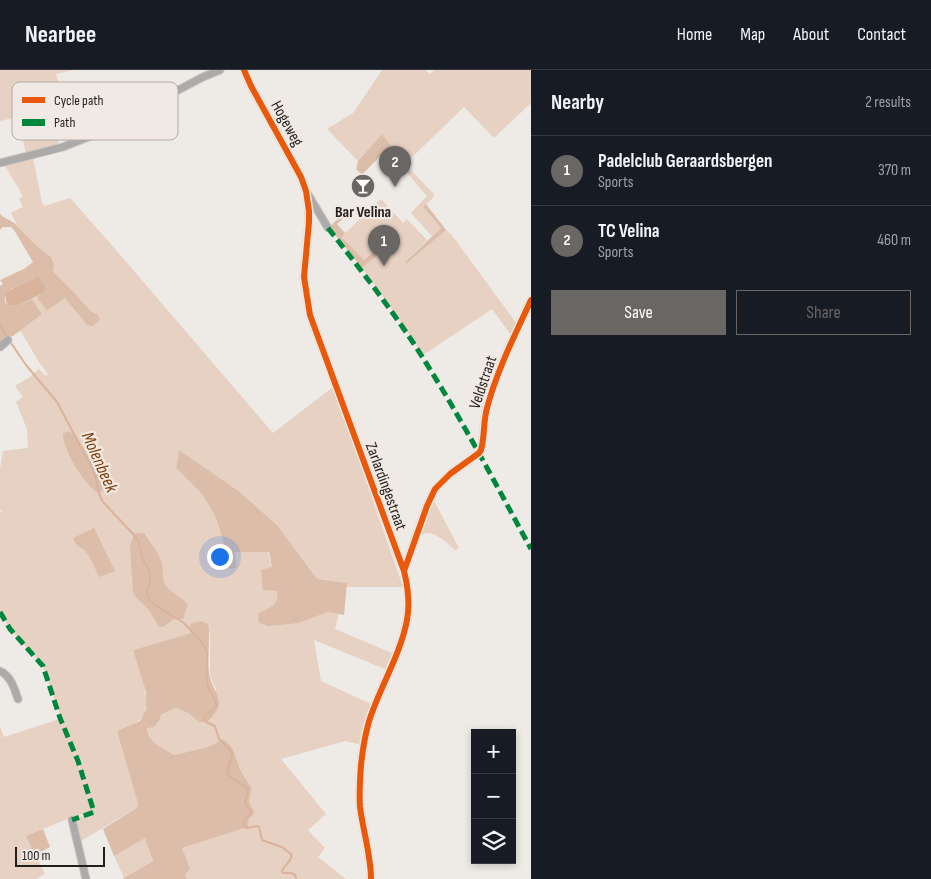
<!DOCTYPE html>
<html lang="en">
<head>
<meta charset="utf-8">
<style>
  body { margin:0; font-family:"Sofia Sans Condensed",sans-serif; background:#242831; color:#f1f3f6 }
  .controls { position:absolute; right:15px; bottom:15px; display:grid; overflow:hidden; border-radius:0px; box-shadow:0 2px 8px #0003 }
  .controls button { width:45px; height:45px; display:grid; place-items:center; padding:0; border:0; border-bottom:1px solid #363941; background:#171b24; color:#f1f3f6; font:25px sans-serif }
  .scale { position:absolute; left:15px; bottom:12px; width:90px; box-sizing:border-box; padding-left:5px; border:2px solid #221f1d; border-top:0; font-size:14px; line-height:18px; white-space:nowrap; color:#221f1d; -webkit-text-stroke:4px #f1e9e3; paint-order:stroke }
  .you { position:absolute; left:219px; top:486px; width:18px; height:18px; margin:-12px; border:4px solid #fff; border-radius:50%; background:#1a73e8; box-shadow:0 0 0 8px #1a73e833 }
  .badge { display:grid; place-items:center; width:32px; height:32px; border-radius:50%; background:#696663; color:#fff; font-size:16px; font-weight:700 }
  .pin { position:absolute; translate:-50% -41px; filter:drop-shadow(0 1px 2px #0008) }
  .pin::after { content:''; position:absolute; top:26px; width:18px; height:15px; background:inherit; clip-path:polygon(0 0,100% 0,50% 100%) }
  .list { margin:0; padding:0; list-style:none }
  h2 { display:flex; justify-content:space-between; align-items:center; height:65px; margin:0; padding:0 20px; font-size:21px }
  h2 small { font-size:16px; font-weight:400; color:#9ea1a6 }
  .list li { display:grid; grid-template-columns:32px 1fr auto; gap:15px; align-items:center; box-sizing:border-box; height:70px; padding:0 20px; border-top:1px solid #363941 }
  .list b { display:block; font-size:19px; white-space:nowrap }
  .list p { margin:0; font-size:16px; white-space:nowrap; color:#9ea1a6 }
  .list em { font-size:16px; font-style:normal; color:#9ea1a6 }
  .actions { display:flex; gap:10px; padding:15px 20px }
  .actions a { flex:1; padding:11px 0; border:1px solid #696663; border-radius:0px; text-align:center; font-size:18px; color:#696663 }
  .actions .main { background:#696663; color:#fff }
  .icon { flex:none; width:28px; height:28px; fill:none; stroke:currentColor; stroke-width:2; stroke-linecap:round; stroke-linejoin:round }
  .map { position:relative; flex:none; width:531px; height:809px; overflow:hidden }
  header { display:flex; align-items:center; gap:30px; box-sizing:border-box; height:70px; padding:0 25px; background:#171b24; border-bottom:1px solid #363941 }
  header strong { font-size:24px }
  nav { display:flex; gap:28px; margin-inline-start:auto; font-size:18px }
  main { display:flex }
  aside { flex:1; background:#171b24 }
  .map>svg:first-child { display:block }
</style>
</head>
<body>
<header>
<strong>Nearbee</strong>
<nav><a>Home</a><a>Map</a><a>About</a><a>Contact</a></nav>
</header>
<main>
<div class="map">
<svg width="531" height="809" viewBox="0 0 531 809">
  <rect width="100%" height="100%" fill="#eeeae6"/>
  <!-- green -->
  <path fill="#e7d1c2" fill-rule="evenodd" d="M0 0H73L56 4 60 18 53 19 55 28 48 30 59 74 26 82 17 47 0 51Z
    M382 0H425L430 4 434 0H531V33L494 68 464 37 405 94 434 124 432 129 423 137 441 158 432 166 411 143 427 126 402 97 405 94 382 64 358 91 327 59 353 43Z
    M33 88 42 132 44 136 70 128 110 173 273 363 333 317 403 517H347V513L317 509 278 456 240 422 179 380 176 398C185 407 195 416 203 426 219 448 224 472 229 498L234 482H268L272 498 263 520 277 521C278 528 277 533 271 537L285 553H299L328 542 339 544 335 559 392 583 385 599 314 570 321 611 371 634 363 655 359 674 345 671 281 689 326 744 308 760 325 778 318 787 346 809H186L187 808 185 804 182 778 248 757 249 749 253 745 249 732 252 718C248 712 244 706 241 701 235 688 235 677 223 669L208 677 174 685C162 678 149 672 147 657L159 651 161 645 175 638 188 642 219 629 215 623 216 619 210 606V563L190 554 191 563 133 580C139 599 158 641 135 653L138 733 137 738 79 772 74 750 94 741 78 691 67 664 77 691 94 741 70 748 26 766 45 804 36 809H0V657L4 667 60 649 63 654 43 596 10 559 0 541V443L2 442 0 440V399L3 381 28 378 27 359 16 332 23 327 15 316 30 307 39 299 46 306 48 304 39 292 20 260 42 244 32 229 36 227 47 241 65 228 98 245 92 242 70 218 53 201 51 187 37 176 18 157 11 143 23 137 19 129 23 126 4 94ZM62 366 90 387 107 417 85 410 66 379ZM146 464 156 480 162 492 164 513 168 518 188 534 176 548 174 549 163 557H159L148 539 137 529 133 524 132 498Z
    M381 129 403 153 407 149 427 170 405 192 406 194 446 160 451 164 517 254 511 265 492 239 423 285 378 219 362 198 388 175 384 171 364 190 342 166Z
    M432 427 459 478 455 480C447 473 437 462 425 463 424 464 418 467 417 468Z
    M145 767 153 791 124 808 114 786Z"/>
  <!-- forest -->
  <path fill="#dbbdaa" d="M382 64 405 94 402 97 386 80 362 105 356 99 358 91Z
    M426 134 446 160 406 194 405 192 441 158 423 137Z
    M349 139 351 142 337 154 345 163 342 167 364 190 385 171 389 175 362 198 329 157Z
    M0 144C5 149 16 152 18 157L37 176 51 187 54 195 53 201 70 218 92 242 98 245 100 250 93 256 87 255 65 228 47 241 36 227 45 222 24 214 11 219 5 227V232L8 235H19L32 229 42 244 13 266 10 267 0 275V216L3 214 0 210 24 199 33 192 14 160 11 157H3L0 160Z
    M68 361 76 366 107 417 99 423C87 420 60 375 63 363Z
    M179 380 240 422 278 456 317 509 347 513 344 545 328 542 299 553 268 556 260 553 258 550 259 543C270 537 279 536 277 521L263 520 261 500 272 497 269 482H235L236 498 229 499C224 472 219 448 203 426 195 416 185 407 176 398Z
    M94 458 115 501 99 507C94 497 89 479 77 476L73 468Z
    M140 463 145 464 156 480 162 492 164 513 168 518 188 534 183 549H174L163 557H159L148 539 137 529 133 524 130 476 134 464Z
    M201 551 208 554C211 571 206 591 210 608 212 615 219 626 219 633 219 639 211 650 206 652 199 655 192 644 186 642 183 640 179 639 175 638L161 645 159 651 154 657 147 658C148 672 163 678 174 685L208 677 223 669C236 678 235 688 241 701 244 707 248 712 252 718L249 732 254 741 253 745 249 749 248 757 182 778 190 799 185 804 187 809H122L153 791 145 768 114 786 103 759 137 738 138 733 117 661 140 651 146 639V622L133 580 191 563 190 554Z
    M43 759 50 777 35 785 26 766Z"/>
  <!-- water -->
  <path fill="#dab39c" d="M38 207 45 216V222L19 235H8C0 222 14 218 23 214 28 212 33 210 38 207Z"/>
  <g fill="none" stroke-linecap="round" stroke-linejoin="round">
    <!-- stream -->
    <path stroke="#dab39c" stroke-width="2" d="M0 255 7 267
      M11 273 26 295 57 332 94 402 100 426 103 432 134 465 139 472 143 490 149 500 150 505V512L147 522 148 529 155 535 184 553 200 570 206 579 207 583C208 594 205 606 208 616 210 623 215 628 217 635L216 637 205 646 204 649 208 653 215 656 219 669 229 678 232 684V688L227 701 228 705 248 719V721L245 733 251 742C249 747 244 749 244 755L247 758 257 756 259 757 262 770 282 777 291 784C293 792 283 795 282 802L283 803H291L295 805 296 809"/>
    <!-- minor casing -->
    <g stroke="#c8c5c3" stroke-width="9">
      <path id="minor" d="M244 0 251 16 301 107 306 121 328 158
        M0 93 63 77 93 65 203 7 220 0
        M306 121 308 132 309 152 304 207 310 245 404 501C408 517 410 534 407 550 401 582 384 610 373 640 366 657 363 677 361 695 360 709 359 724 360 737 363 761 371 785 371 809
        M0 277 8 270
        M404 501 427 436 435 419 450 404 479 383 481 380C485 366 483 352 487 338 497 300 515 265 531 230
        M0 601C11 606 14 618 18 629
        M72 750 86 809"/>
    </g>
    <!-- minor -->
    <use href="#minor" stroke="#adabaa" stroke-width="7"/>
    <!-- quiet -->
    <path stroke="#00873e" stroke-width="5" stroke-dasharray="10 5" stroke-linecap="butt" d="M328 158C357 195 386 232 412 271 456 338 493 409 531 479
      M0 542 10 559 43 596 60 648 78 691 94 742 72 750"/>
    <!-- cycleway casing -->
    <g stroke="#f1e9e3" stroke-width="9">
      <path id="cycleway" d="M244 0 251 16 301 107 306 121 309 141V152L304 207 310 245 404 501C408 517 410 534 407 550 401 582 384 610 373 640 366 657 363 677 361 695 360 709 359 724 360 737 363 761 371 785 371 809
        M404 501 427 436 435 419 450 404 479 383 481 380C485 366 483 352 487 338 497 300 515 265 531 230"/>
    </g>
    <!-- cycleway -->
    <use href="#cycleway" stroke="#e8590c" stroke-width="6"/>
  </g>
  <!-- icons -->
  <defs>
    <g id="bar-disc" transform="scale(1.25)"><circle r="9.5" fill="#696663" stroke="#f1e9e3"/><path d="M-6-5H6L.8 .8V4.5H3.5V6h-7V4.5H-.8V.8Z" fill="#fff"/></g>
  </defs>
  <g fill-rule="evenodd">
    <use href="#bar-disc" x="363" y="116"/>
  </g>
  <g text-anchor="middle" stroke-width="4.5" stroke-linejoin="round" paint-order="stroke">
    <!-- street labels -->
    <g font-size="16" fill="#221f1d" stroke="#f1e9e3">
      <text transform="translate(288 53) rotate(61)" y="6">Hogeweg</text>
      <text transform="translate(482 312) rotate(-71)" y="6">Veldstraat</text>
      <text transform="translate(387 416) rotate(70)" y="6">Zarlardingestraat</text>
    </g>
    <!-- poi labels -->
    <g font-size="16" font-weight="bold" fill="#221f1d" stroke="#f1e9e3">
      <text x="363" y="147">Bar Velina</text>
    </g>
    <!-- water labels -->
    <g font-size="18" font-style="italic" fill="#82410f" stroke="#f1e9e3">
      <text transform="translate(100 392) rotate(66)" y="6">Molenbeek</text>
    </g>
  </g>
  <!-- legend -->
  <rect x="12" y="12" width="166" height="58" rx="8" fill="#f1e9e3" stroke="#b3aca8" stroke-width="1"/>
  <rect x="22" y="27" width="23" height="6" fill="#e8590c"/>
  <rect x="22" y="49" width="23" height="7" fill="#00873e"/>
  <g font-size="14" fill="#221f1d">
    <text x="54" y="35">Cycle path</text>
    <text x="54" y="57">Path</text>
  </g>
</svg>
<div class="controls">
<button>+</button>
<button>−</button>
<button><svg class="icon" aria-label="layers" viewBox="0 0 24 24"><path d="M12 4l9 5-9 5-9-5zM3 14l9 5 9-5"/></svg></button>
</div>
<div class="scale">100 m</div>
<div class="you"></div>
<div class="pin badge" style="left:384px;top:196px">1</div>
<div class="pin badge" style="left:395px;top:117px">2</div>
</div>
<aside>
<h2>Nearby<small>2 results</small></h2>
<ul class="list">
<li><span class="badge">1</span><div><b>Padelclub Geraardsbergen</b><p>Sports</p></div><em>370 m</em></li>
<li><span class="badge">2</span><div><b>TC Velina</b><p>Sports</p></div><em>460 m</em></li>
</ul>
<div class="actions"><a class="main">Save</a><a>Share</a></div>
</aside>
</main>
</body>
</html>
